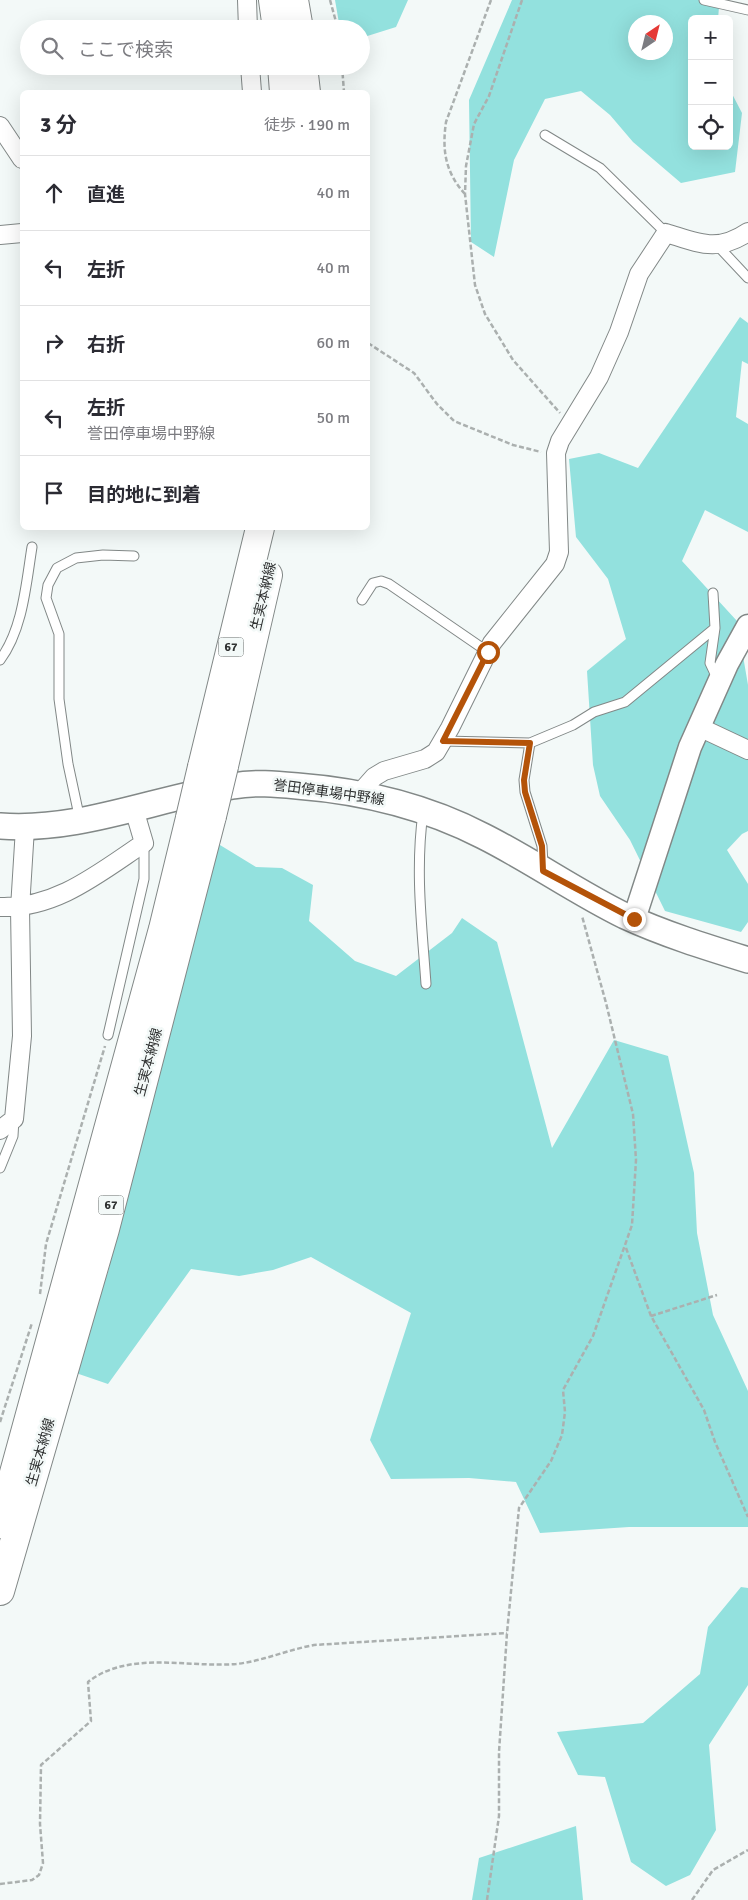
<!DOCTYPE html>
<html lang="ja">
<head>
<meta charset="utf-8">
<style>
  body { margin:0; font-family:Signika,"Noto Sans JP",sans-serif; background:#f7f7f7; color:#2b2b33 }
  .controls { position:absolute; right:15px; top:15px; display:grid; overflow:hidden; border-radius:8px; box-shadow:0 5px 20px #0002 }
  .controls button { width:45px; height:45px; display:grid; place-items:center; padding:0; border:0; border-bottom:1px solid #e1e1e2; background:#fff; color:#2b2b33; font:25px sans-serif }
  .compass { position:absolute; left:628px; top:15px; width:45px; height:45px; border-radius:50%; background:#fff; box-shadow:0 5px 20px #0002; rotate:35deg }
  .stop { position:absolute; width:15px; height:15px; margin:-11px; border:4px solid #b45309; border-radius:50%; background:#fff }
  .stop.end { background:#b45309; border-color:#fff; box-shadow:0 1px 5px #0008 }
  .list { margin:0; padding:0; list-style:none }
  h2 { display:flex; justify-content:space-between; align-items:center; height:65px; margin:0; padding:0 20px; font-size:21px }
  h2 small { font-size:16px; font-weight:400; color:#7c7c81 }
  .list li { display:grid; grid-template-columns:32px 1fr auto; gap:15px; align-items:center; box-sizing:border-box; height:75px; padding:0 20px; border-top:1px solid #e1e1e2 }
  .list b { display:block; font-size:19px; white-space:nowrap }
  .list p { margin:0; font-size:16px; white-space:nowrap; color:#7c7c81 }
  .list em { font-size:16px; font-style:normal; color:#7c7c81 }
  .icon { flex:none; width:28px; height:28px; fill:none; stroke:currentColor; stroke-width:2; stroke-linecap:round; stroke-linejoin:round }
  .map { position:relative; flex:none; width:748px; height:1900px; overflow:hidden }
  .search { position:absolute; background:#fff; box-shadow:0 5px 20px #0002; left:20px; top:20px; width:350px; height:55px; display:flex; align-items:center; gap:12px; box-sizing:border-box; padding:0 18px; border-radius:28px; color:#7c7c81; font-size:19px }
  .panel { position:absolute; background:#fff; box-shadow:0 5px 20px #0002; left:20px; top:90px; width:350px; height:440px; border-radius:8px }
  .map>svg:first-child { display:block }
</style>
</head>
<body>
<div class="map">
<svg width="748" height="1900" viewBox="0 0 748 1900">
  <rect width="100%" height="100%" fill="#f3f9f8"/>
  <!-- green -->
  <path fill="#93e1de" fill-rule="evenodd" d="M335 0H408L396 27 361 38V29H340Z
    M512 0H728L719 7 718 19H692V146H729V88L742 113 735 172 681 183 633 142 610 115 581 91 545 99 514 160 494 257 471 242 469 100ZM636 22H666V52H636Z
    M740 317 748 323V364L742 361 736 417 748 424V532L705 510 682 561 737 621 748 685V831L742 834 727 850 748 884V922L741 932 665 911 630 840 600 796 593 765 587 671 626 639 608 579 576 537 569 459 599 453 638 468Z
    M202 834 256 867 282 868 313 885 309 921 355 961 396 976 452 933 462 918 497 942 552 1148 614 1040 668 1056 694 1173 697 1233 713 1315 748 1391V1527H629L540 1533 516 1482 469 1478 391 1479 370 1440 411 1313 311 1257 273 1270 239 1276 191 1269 108 1384 73 1372 108 1272 179 973Z
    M741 1587 748 1588V1685L709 1745 716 1830 690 1875 666 1886 631 1862 605 1777 578 1775 557 1732 643 1723 700 1674 708 1627Z
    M576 1826 583 1900H472L479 1858Z"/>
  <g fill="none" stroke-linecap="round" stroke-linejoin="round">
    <!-- service casing -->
    <g stroke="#828887" stroke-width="11">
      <path id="service" d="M704 0 748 10
        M545 135 600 168 666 233
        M718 246 748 278
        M713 593 715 628 710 663 717 678
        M362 600 373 583 381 581 389 584 488 652
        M0 660C23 629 26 584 32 547
        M443 741 530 743 573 725 594 712 625 702 715 628
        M530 743 524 780 525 792 542 846 543 865
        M423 813C415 870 422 927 426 984
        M80 820 68 764 59 699V634L46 598 48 585 57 568 76 558 103 555 134 556
        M108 1035 144 879V843
        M0 1168 13 1136 14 1119"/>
    </g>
    <!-- minor casing -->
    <g stroke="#828887" stroke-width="20">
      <path id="minor" d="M247 0 248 29
        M250 66 252 92
        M0 126 22 159
        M0 235 22 233
        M699 727 748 750
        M359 794 374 777 384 771 425 759 436 752 450 728 492 643 555 564 559 552 556 453 560 441 599 377 619 332 639 274 666 233C699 243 717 253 748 232
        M0 907C56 909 99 873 144 843L134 809
        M0 1130 14 1119 22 1036 20 908 25 828"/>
    </g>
    <!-- tertiary casing -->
    <g stroke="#828887" stroke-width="25">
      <path id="tertiary" d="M634 919 690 747 727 664 748 626"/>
    </g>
    <!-- secondary casing -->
    <g stroke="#828887" stroke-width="28">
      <path id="secondary" d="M0 826C80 832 155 798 233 786 254 782 276 784 297 786 361 791 425 806 483 836 531 860 576 892 625 916 664 934 706 947 748 960"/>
    </g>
    <!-- primary casing -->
    <g stroke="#828887" stroke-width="30">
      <path id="primary" d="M273 0 277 29
        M294 0 299 29
        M282 66 284 92
        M303 66 306 92
        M224 766 268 575
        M202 767 260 528
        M0 1524 163 929 190 818
        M0 1591 105 1229 212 816"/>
    </g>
    <!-- path -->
    <path stroke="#abb0af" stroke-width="2.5" stroke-dasharray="5 2.5" stroke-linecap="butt" d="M330 0 338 29
      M522 0 489 96 474 124 466 166 465 194 475 285 485 314 513 360 560 413
      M342 66 344 92
      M465 194C445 172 442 150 446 122L491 0
      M368 343 414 373 437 404 454 421 513 445 541 452
      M626 1248 651 1316 704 1410 715 1442 748 1517
      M40 1294 46 1244 105 1046
      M651 1316 717 1295
      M0 1422 32 1323
      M0 1884 32 1880 39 1875 43 1863 40 1824 41 1765 91 1721 88 1682C129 1650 188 1668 236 1664 263 1661 287 1650 314 1645L507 1633
      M487 1900 499 1816V1752L507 1633 519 1508 551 1461 562 1435 565 1412 563 1390 593 1336 632 1225 636 1160 633 1114 606 1003 582 916
      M692 1900 713 1870 748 1850"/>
    <!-- service -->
    <use href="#service" stroke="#fff" stroke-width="9"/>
    <!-- minor -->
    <use href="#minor" stroke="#fff" stroke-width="18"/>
    <!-- tertiary -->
    <use href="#tertiary" stroke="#fff" stroke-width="22"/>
    <!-- secondary -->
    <use href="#secondary" stroke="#fff" stroke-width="25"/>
    <!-- primary -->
    <use href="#primary" stroke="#fff" stroke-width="28"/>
    <!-- primary-bridge casing -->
    <g stroke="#828887" stroke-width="30" stroke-linecap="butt">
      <path id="primary-bridge" d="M212 816 224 766
        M190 818 202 767"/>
    </g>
    <!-- primary-bridge -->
    <use href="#primary-bridge" stroke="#fff" stroke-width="28"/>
  </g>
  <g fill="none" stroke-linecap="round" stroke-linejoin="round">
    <!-- route -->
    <path stroke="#b45309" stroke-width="6" d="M488 652 443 741 530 743 524 780 525 792 542 846 543 871 634 919"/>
  </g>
  <g text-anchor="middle" stroke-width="5" stroke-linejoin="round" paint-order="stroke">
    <!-- shield labels -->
    <g fill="#f3f9f8" stroke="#6a6d6d" stroke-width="1">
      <rect x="218.5" y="637.5" width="25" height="19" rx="4"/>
      <rect x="98.5" y="1195.5" width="25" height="19" rx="4"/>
    </g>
    <g font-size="12" font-weight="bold" fill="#2f3131">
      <text x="231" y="651">67</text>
      <text x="111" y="1209">67</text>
    </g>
    <!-- street labels -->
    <g font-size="14" fill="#2f3131" stroke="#f3f9f8">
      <text transform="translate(263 596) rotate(-77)" y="5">生実本納線</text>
      <text transform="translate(329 792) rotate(8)" y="5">誉田停車場中野線</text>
      <text transform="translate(148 1062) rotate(-75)" y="5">生実本納線</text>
      <text transform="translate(40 1452) rotate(-74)" y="5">生実本納線</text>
    </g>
  </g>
</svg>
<div class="controls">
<button>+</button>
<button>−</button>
<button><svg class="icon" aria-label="locate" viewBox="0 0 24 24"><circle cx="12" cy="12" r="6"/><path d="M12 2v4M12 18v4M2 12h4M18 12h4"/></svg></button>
</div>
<svg class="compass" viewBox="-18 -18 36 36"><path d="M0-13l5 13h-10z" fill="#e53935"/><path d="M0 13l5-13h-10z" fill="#7c7c81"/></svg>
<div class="stop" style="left:488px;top:652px"></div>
<div class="stop end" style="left:634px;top:919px"></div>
<div class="search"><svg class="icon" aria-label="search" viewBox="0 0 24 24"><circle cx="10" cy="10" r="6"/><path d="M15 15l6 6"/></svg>ここで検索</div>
<section class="panel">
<h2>3 分<small>徒歩 · 190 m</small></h2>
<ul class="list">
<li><svg class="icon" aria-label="ahead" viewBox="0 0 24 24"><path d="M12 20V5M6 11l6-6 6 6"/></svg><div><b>直進</b></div><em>40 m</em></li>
<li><svg class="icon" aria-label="left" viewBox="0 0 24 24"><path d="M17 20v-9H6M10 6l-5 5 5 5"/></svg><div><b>左折</b></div><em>40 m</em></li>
<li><svg class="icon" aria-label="right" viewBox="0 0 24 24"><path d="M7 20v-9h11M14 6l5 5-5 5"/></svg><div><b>右折</b></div><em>60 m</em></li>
<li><svg class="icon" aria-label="left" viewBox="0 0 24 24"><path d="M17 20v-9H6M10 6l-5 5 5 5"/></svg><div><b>左折</b><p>誉田停車場中野線</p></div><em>50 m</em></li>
<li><svg class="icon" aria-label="arrive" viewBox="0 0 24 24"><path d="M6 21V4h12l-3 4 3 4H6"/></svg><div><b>目的地に到着</b></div></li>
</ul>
</section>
</div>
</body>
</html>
